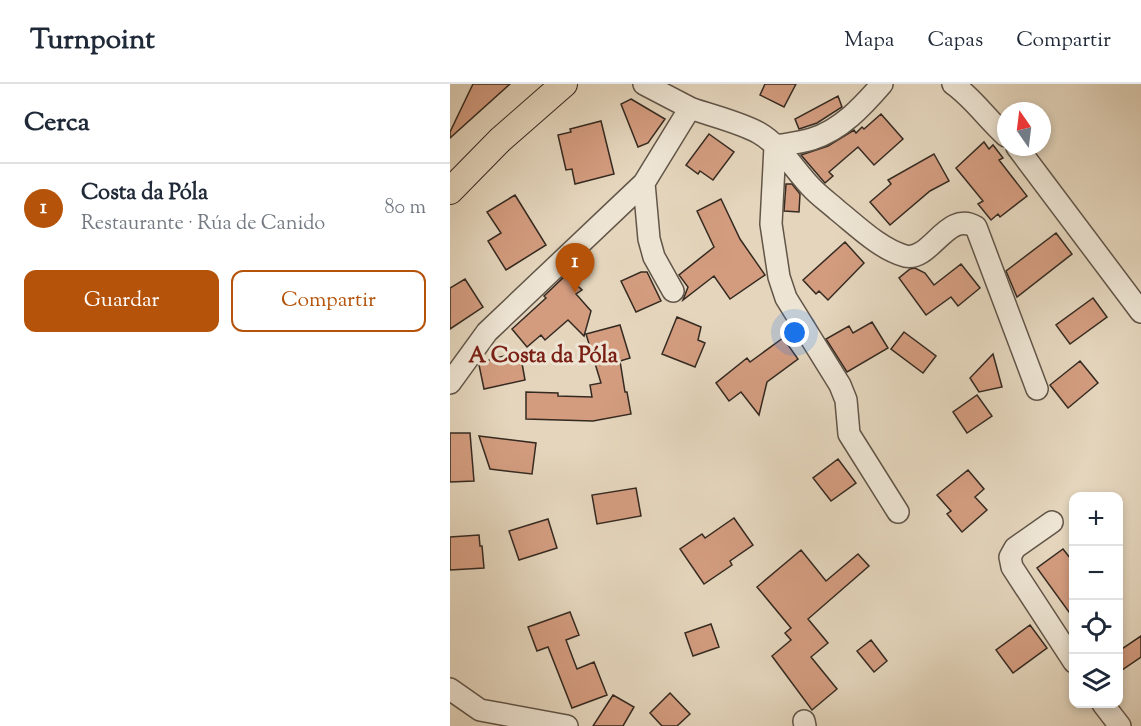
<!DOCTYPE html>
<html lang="es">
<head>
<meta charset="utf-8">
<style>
  body { margin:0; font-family:"Sorts Mill Goudy",serif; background:#f6f6f7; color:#1f2937 }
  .controls { position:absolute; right:18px; bottom:18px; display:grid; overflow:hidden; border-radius:12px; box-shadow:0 3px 9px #0003 }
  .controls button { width:54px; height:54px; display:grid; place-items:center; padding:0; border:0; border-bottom:2px solid #e0e1e3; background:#fff; color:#1f2937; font:30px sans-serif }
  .compass { position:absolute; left:547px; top:18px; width:54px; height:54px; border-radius:50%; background:#fff; box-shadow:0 3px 9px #0003; rotate:346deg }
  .you { position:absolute; left:345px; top:249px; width:21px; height:21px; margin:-15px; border:4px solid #fff; border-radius:50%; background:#1a73e8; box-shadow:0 0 0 9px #1a73e833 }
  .badge { display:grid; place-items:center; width:39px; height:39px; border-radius:50%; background:#b45309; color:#fff; font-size:20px; font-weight:700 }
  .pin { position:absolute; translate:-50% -50px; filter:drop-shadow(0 2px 3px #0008) }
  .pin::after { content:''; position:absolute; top:32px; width:21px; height:18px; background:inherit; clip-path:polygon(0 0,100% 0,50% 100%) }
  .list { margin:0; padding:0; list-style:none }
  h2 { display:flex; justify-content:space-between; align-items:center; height:78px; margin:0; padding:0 24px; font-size:26px }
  h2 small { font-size:20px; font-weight:400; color:#747a83 }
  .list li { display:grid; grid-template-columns:39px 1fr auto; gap:18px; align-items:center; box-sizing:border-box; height:90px; padding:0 24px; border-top:2px solid #e0e1e3 }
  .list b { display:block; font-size:22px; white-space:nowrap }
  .list p { margin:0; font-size:20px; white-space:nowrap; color:#747a83 }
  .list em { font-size:20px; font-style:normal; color:#747a83 }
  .actions { display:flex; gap:12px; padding:18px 24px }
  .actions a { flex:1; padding:14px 0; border:2px solid #b45309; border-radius:12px; text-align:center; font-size:21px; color:#b45309 }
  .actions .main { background:#b45309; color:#fff }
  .icon { flex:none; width:33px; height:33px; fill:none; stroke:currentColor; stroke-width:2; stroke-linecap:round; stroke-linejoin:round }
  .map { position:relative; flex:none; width:691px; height:642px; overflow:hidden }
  header { display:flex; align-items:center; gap:36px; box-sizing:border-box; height:84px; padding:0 30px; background:#fff; border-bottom:2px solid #e0e1e3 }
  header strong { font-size:28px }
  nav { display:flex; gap:33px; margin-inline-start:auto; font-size:21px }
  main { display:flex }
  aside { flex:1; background:#fff }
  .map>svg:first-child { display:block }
</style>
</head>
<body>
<header>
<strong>Turnpoint</strong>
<nav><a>Mapa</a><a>Capas</a><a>Compartir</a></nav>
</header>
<main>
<aside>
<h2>Cerca<small></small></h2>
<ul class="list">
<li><span class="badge">1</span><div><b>Costa da Póla</b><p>Restaurante · Rúa de Canido</p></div><em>80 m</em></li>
</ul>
<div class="actions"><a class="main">Guardar</a><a>Compartir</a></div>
</aside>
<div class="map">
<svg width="691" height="642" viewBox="0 0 691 642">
  <rect width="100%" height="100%" fill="#e4d5bc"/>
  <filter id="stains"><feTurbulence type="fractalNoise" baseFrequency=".00333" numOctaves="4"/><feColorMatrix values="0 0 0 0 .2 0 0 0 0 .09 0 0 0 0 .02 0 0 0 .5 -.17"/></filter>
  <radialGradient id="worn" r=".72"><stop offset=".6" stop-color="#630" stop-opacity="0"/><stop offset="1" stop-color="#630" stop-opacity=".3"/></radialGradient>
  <!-- building -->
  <path fill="#d39c7f" stroke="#352a21" stroke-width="1.5" d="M23 0H60L0 54V48Z
    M315 0H346L334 23 310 11Z
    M388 12 392 23 367 39 349 45 345 35Z
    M181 15 215 35 198 59 188 63 171 20Z
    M431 30 453 55 424 81 408 63 379 88 383 92 375 99 351 71 378 62 404 46 406 49 412 43 414 45Z
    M151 37 164 90 125 100 122 85 116 86 108 51 121 48 120 45Z
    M259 50 284 68 263 96 250 87 248 90 236 81Z
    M534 58 539 65 543 61 553 74 549 76 577 112 550 133 548 130 541 136 528 120 533 117 506 84Z
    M484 70 499 97 480 107 440 141 420 118 441 100 438 96Z
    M336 100H342L350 110 349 128 334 127Z
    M65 111 96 161 56 186 38 157 51 149 37 128Z
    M271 115 290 155 315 191 280 215 264 192 233 216 238 203 229 191 264 163 247 127Z
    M606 149 622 170 567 213 556 187Z
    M395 158 414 179 378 216 369 207 366 210 353 196Z
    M511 180 530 204 508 222 501 213 476 231 449 194 460 185 465 184 475 189 484 201Z
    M191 188H197L211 217 186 228 171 197Z
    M116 191 132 206 126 210 141 227 134 252 118 236 95 256 91 251 77 263 62 245 96 214 94 212Z
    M15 195 33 223 0 245V204Z
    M643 214 657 233 620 260 606 241Z
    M227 233 251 243 248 256 255 259 245 283 212 270Z
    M422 238 438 264 397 288 376 255 399 242 403 249Z
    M170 241 180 274 170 277 175 308H177L181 330 143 337 76 335V308L108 309V312L142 313 140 301 151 299 136 250Z
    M454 248 486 272 473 289 441 265Z
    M333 254 348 275 317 298 309 331 291 308 279 317 266 299 297 274 300 278Z
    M70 268 75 296 34 305 29 281 31 278Z
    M543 270 552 303 529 308 520 294Z
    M630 277 648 299 618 324 600 301Z
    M527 311 542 332 517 349 503 328Z
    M0 349H20L24 397 0 398Z
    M29 352 86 359 82 390 40 385Z
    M388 375 406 399 381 417 363 394Z
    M518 386 534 405 525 413 537 426 512 448 497 430 501 427 487 411Z
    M186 404 191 432 147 440 142 411Z
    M284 434 303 461 280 477 282 481 254 500 230 465 252 450 255 454Z
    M98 435 107 464 69 476 59 447Z
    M29 451 30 462H32L34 484 0 486V453Z
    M613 465 624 479V535L587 484Z
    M351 466 376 497 408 470 419 482 358 535 378 559 361 573 387 605 362 626 322 572 341 556 335 549 341 544 307 503Z
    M120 528 129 551 116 556 127 585 144 578 157 611 122 624 98 563 87 567 78 543Z
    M261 540 269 563 243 572 235 549Z
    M580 541 597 564 563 589 546 566Z
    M691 552V573L669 588V567Z
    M421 556 437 577 424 588 407 567Z
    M220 609 240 630 227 642H212L200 629Z
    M163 611 184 623 173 642H143Z"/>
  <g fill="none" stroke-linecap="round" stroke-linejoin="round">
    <!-- minor casing -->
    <g stroke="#615548" stroke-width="24">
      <path id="minor" d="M194 0 240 24
        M503 0C523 14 537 35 556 52
        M325 62 321 140 329 193 336 214 390 301 396 316 399 350 448 428
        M325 62C337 60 350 59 362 55 391 46 413 22 432 0
        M567 63 691 228
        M194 99 199 155 204 173 223 207
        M0 299 37 248 194 99 240 24C262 32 289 38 309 49 330 61 344 85 360 102 368 111 378 118 387 126 407 142 430 165 455 172 481 178 497 125 526 143L587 305
        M602 438 565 464 560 473 562 483 624 578
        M0 605 30 626 117 642
        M653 620 670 642
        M354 637 355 642"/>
    </g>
    <!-- major casing -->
    <g stroke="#352a21" stroke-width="28">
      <path id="major" d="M0 107 50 56 114 0"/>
    </g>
    <!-- minor -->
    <use href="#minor" stroke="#ede4d3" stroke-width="21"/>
    <!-- major -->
    <use href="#major" stroke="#e4d5bc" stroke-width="26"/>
  </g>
  <g text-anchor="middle" stroke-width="6" stroke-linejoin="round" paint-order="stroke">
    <!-- neighbourhood labels -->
    <g font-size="22" font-weight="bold" fill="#7a1f14" stroke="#ede4d3">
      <text x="93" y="278">A Costa da Póla</text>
    </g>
  </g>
  <rect width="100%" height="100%" filter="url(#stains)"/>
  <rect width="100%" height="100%" fill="url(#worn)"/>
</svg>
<div class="controls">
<button>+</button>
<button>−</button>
<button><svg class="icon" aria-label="locate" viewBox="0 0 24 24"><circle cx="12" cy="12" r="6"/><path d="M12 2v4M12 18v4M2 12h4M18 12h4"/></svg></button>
<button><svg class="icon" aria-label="layers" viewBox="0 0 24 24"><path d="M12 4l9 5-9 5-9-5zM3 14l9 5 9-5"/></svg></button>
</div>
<svg class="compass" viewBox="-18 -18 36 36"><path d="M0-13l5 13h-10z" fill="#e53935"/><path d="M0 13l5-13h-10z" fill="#747a83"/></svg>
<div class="you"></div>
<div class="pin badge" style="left:125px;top:209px">1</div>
</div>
</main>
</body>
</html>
